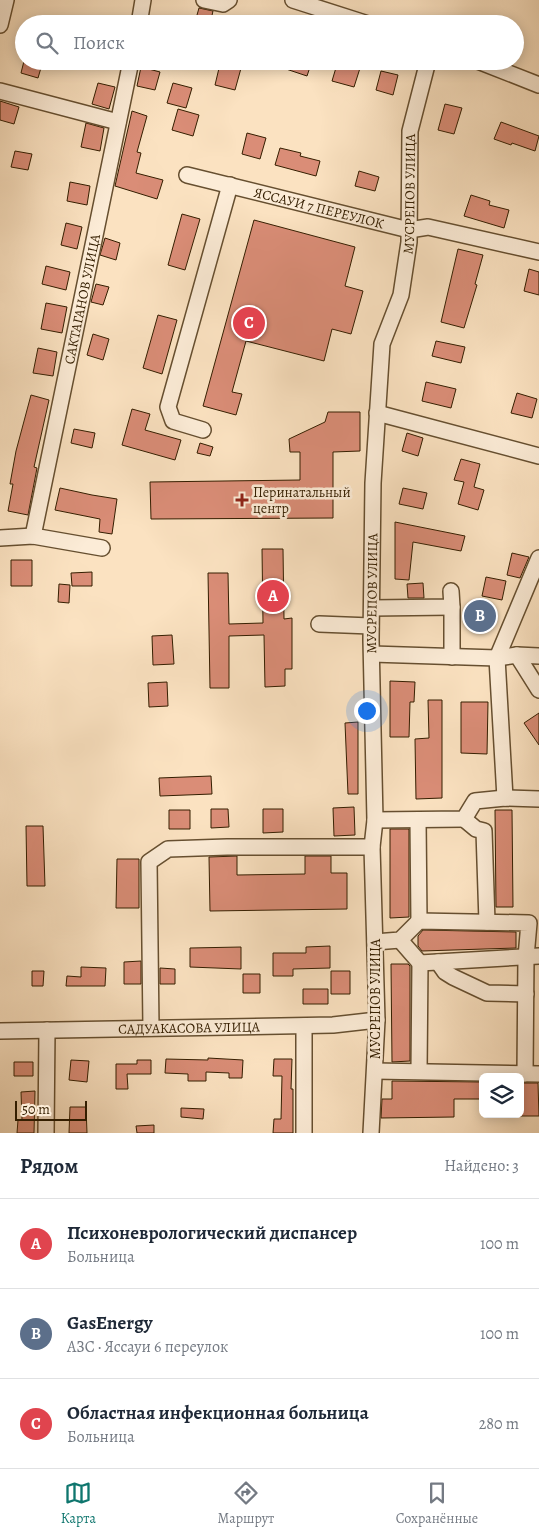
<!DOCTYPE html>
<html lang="ru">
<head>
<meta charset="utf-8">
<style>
  body { margin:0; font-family:Alegreya,serif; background:#f2f2f3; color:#1f2937 }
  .controls { position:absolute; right:15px; bottom:15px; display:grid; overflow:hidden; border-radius:8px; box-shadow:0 2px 12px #0003 }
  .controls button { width:45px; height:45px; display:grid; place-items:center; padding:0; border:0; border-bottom:1px solid #e0e1e3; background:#fff; color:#1f2937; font:25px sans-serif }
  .scale { position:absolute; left:15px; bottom:12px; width:72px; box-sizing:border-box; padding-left:5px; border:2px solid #341e00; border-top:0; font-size:14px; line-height:18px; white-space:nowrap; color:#341e00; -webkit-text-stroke:4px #fcecd7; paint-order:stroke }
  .you { position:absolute; left:366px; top:710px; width:18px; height:18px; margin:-12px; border:4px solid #fff; border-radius:50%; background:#1a73e8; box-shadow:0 0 0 8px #1a73e833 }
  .badge { display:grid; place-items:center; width:32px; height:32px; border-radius:50%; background:#0f766e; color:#fff; font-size:16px; font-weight:700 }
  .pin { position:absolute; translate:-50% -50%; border:2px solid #fff; box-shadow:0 1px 5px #0006 }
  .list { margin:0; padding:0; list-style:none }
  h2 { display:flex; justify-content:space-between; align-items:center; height:65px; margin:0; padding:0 20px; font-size:21px }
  h2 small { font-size:16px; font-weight:400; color:#747a83 }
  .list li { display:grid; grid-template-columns:32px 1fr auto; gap:15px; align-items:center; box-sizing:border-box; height:90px; padding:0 20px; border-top:1px solid #e0e1e3 }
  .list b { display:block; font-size:19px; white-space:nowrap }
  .list p { margin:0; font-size:16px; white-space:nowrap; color:#747a83 }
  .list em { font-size:16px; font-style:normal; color:#747a83 }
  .icon { flex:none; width:28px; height:28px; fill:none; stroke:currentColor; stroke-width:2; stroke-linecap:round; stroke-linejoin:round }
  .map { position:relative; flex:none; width:539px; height:1133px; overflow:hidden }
  .search { position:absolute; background:#fff; box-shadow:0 2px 12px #0003; left:15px; right:15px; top:15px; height:55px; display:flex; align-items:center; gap:12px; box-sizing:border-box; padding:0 18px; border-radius:28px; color:#747a83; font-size:19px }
  .sheet { height:335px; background:#fff }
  nav { display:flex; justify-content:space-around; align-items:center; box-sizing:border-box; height:70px; border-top:1px solid #e0e1e3; background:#fff; font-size:14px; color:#747a83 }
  nav a { display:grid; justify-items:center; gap:2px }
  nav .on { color:#0f766e }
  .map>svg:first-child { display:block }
</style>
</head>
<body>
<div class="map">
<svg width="539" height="1133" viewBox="0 0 539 1133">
  <rect width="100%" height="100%" fill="#fbe2c1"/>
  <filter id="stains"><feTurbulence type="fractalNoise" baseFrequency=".004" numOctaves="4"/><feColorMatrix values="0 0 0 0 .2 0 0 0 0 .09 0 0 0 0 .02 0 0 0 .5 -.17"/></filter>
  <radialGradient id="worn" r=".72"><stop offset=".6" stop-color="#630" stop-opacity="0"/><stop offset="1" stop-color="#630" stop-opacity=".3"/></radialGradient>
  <!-- building -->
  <path fill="#da8d77" stroke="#341e00" d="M199 8 213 11 210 24 195 22Z
    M24 61H43L38 78 21 73Z
    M231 61H243L235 90 215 85 220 64 230 67Z
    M268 61H312L307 76 268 63Z
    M338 61H347L361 65 354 87 332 81Z
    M141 67 160 72 155 90 137 86Z
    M381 71 398 75 393 95 376 90Z
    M98 83 115 87 109 109 92 104Z
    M173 83 192 88 186 108 167 103Z
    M0 101 19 107 14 124 0 120Z
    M445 104 462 108 454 134 438 130Z
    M178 109 199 115 193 136 172 130Z
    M132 111 147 116 137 152 141 153 136 173 163 180 157 199 115 186Z
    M501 122 539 136 535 151 512 143 511 145 494 139Z
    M86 123 104 128 100 151 81 147Z
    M247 133 266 138 260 159 242 154Z
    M280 148 301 153 300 156 320 161 316 176 275 165Z
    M15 151 32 154 28 170 11 167Z
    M359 171 379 177 375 191 355 186Z
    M70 182 90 186 87 205 67 201Z
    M471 195 490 201 489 205 509 210 504 228 464 216Z
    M182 214 200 219 185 270 168 265Z
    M254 220 355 247 345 286 363 291 351 334 332 329 324 361 246 341 232 392 242 394 236 415 203 406Z
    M66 223 82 227 77 249 61 245Z
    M105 238 120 243 116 260 100 255Z
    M458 249 483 255 475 284 477 285 464 328 441 322Z
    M46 266 70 272 66 290 42 284Z
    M529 269 539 272V295L524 291Z
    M96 284 109 287 103 305 91 302Z
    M46 303 67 307 62 333 41 329Z
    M158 315 177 320 162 374 143 368Z
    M93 334 109 339 103 360 87 355Z
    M436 341 465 347 461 363 432 356Z
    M38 348 57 352 53 376 33 373Z
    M426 382 456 389 451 408 422 401Z
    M517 393 537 399 532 418 511 413Z
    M31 395 49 400 34 467 37 468 28 515 8 511 13 484H10L16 451Z
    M132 409 150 414 145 430 181 440 175 460 122 445Z
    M328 412H360V451L333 452V518L151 519 150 482 300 480V452H290L289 439 325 422Z
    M74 429 95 433 92 448 71 443Z
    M407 433 423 438 418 456 402 451Z
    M200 443 213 447 210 456 197 453Z
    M461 459 480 464 474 487 484 490 478 510 458 504 464 482 454 480Z
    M60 488 92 495 117 499 112 534 99 532 100 519 55 510Z
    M403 488 427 493 423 509 399 504Z
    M395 522 465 536 461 551 413 542 409 580 395 579Z
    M262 549H283L284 619 292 618V669H285V686L265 687 264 635 229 636V688H210L208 573H228L229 624 263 623Z
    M512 553 529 557 520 578 507 575Z
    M11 560H32V586H11Z
    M92 572V586H72L71 573Z
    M486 577 506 581 502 600 482 596Z
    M423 583 424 598H408L407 584Z
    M59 584 70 585 69 603 58 602Z
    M172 635 174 664 153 665 152 636Z
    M390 681 415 682 414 702H410L409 737H390Z
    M167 682 168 706 149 707 148 683Z
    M428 700H442V798L416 799 415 739 429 738Z
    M461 702H488L487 754 461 753Z
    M539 713V745L524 723Z
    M358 722V794H348L345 723Z
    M211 776 212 794 160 796 159 778Z
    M354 807 355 835 334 836 333 808Z
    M211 809H228L229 827 211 828Z
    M263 809H283V832L263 833Z
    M169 810H190V829H169Z
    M495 810H512L513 907H496Z
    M26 826H43L45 886H27Z
    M390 829H409V917L390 918Z
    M237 856V875L305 874V856H331V873H347V909L210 911 209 857Z
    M117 859H139V908H116Z
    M423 930 516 932V948L422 951 418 946V936Z
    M330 946V968L293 969V976H273V953H306V947Z
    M241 947V969L190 967V948Z
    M141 961V984H124V962Z
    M391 964H408L410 966V1061L392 1062Z
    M81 967 106 968 105 986H66L67 976 81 977Z
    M160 968 175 969V984H160Z
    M32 971H44L43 986H32Z
    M331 971H350V994H331Z
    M243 974H260V993H243Z
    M303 989H328V1004H303Z
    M208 1058 243 1060 242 1078H229V1073L206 1072V1081H188V1074L165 1073 166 1059 208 1060Z
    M274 1059H292L291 1089H293V1133H273L274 1119H281L282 1076H273Z
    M71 1060 89 1061 87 1082 69 1080Z
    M137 1060H151V1074H127L128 1089H116V1064H137Z
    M14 1062H33V1076H14Z
    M392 1081 483 1082V1099H454V1117L381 1118 382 1099H392Z
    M520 1083H538L539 1116H520Z
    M35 1091 34 1133H17L18 1120H22L21 1092Z
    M70 1107H86L87 1133H69Z
    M181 1108 204 1109 203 1119 181 1117Z
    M154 1125V1133H137L136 1126Z"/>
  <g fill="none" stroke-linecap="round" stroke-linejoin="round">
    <!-- minor casing -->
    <g stroke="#664f30" stroke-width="18">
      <g id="minor">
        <path d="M204 0 223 4 229 0"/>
        <path d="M293 0 368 24"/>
        <path d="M139 24 143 0"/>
        <path d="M0 25 6 0"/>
        <path d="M478 61 539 85"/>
        <path d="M0 91 118 122"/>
        <path id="s1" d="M187 175 409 230 428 227 539 252"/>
        <path d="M377 413 539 456"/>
        <path d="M203 430 173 421 168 407 230 185"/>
        <path id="s2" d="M33 536 131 61"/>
        <path d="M0 538 33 536 102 548"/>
        <path d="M372 608 452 607 451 591"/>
        <path d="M319 624 371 626"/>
        <path d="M372 654 497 658 517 655 539 656"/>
        <path d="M517 655 539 690"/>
        <path d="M452 657V607"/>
        <path d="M505 798 497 658 539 558"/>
        <path d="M464 819 476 829 484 831 487 922"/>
        <path d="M375 820 464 819 475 801 505 798 539 799"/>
        <path d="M418 820 419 921"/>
        <path d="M400 940 420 963 539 956"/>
        <path d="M375 942 400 940 419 921 529 923 526 957 525 1074"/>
        <path d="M438 962 445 972 453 977 487 993 526 994"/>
        <path d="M151 1028 149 862 168 849 227 847H372"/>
        <path id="s3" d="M0 1031 333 1025 377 1020"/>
        <path d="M375 1071 539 1074"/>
        <path d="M419 1071 420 963"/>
        <path d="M46 1133 47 1030"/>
        <path d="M304 1133V1026"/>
        <path id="s4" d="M371 1133 377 1020 372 847 375 820 371 640 373 483 382 344 401 295 409 242 410 131 428 61"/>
      </g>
    </g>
    <!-- minor -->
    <use href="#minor" stroke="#fcecd7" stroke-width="15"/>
  </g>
  <!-- markers -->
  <path fill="#8f2418" stroke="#fcecd7" stroke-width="2" d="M239.5 492.5h5v5h5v5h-5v5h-5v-5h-5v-5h5z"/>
  <g text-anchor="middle" stroke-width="5" stroke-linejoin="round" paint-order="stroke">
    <!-- street labels -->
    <g font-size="14" fill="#341e00" stroke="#fcecd7">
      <text dy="5" stroke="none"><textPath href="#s4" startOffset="944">МУСРЕПОВ УЛИЦА</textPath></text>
      <text dy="5" stroke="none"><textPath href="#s1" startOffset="136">ЯССАУИ 7 ПЕРЕУЛОК</textPath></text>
      <text dy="5" stroke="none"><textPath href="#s2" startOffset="242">САКТАГАНОВ УЛИЦА</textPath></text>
      <text dy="5" stroke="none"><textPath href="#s4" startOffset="540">МУСРЕПОВ УЛИЦА</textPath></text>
      <text transform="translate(375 999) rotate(-90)" y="5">МУСРЕПОВ УЛИЦА</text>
      <text dy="5" stroke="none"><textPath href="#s3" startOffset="189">САДУАКАСОВА УЛИЦА</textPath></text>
    </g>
    <!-- poi labels -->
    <g font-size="14" fill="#341e00" stroke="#fcecd7" text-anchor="start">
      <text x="253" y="497">Перинатальный<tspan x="253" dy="16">центр</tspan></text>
    </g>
  </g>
  <rect width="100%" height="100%" filter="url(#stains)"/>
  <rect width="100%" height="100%" fill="url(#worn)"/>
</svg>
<div class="controls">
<button><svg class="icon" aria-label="layers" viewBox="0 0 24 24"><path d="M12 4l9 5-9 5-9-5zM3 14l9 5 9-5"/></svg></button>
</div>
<div class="scale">50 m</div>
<div class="you"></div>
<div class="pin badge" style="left:273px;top:596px;background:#e0444e">A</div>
<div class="pin badge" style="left:480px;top:616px;background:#5c6f8a">B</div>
<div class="pin badge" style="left:249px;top:323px;background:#e0444e">C</div>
<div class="search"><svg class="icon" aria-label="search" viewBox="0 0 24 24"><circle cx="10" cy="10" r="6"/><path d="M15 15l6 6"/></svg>Поиск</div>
</div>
<section class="sheet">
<h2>Рядом<small>Найдено: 3</small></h2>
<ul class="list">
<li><span class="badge" style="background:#e0444e">A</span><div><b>Психоневрологический диспансер</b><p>Больница</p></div><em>100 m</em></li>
<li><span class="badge" style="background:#5c6f8a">B</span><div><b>GasEnergy</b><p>АЗС · Яссауи 6 переулок</p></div><em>100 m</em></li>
<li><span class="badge" style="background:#e0444e">C</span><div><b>Областная инфекционная больница</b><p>Больница</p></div><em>280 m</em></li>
</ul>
</section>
<nav>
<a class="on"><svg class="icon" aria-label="map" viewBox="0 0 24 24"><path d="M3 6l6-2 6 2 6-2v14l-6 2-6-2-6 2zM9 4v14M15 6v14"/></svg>Карта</a>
<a><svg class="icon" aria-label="directions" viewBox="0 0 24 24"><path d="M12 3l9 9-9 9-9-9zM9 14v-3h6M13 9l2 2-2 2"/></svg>Маршрут</a>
<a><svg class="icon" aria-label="saved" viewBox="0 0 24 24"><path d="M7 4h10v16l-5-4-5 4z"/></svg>Сохранённые</a>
</nav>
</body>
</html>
